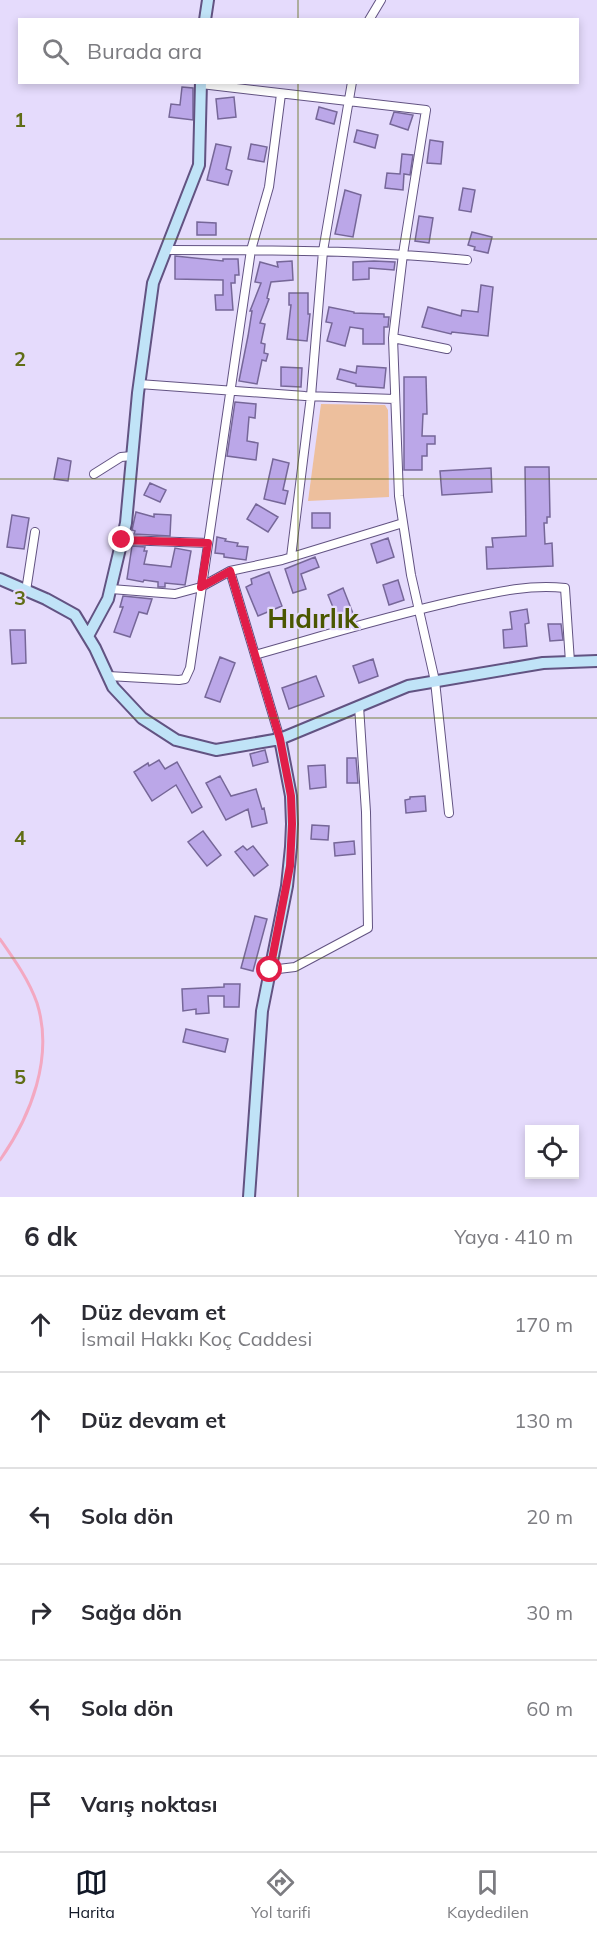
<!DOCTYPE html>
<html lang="tr">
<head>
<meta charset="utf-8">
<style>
  body { margin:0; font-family:Mulish,sans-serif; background:#f7f7f7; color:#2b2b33 }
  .controls { position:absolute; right:18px; bottom:18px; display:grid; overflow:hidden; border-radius:0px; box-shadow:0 3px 9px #0003 }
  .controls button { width:54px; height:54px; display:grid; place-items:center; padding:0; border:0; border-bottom:2px solid #e1e1e2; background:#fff; color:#2b2b33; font:30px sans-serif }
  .stop { position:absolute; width:18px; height:18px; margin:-14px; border:4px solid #e11d48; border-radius:50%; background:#fff }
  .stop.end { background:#e11d48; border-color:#fff; box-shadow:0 2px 6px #0008 }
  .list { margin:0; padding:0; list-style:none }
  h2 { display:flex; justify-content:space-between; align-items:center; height:78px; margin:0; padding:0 24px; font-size:26px }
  h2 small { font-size:20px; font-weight:400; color:#7c7c81 }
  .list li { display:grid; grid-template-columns:39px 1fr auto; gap:18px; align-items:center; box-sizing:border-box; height:96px; padding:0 24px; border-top:2px solid #e1e1e2 }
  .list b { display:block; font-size:22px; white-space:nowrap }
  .list p { margin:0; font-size:20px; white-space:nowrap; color:#7c7c81 }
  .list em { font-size:20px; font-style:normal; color:#7c7c81 }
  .icon { flex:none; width:33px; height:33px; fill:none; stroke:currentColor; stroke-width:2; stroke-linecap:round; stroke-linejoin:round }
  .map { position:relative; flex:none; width:597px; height:1197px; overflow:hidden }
  .search { position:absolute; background:#fff; box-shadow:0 3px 9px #0003; left:18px; right:18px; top:18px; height:66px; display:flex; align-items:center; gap:15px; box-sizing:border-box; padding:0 21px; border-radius:0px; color:#7c7c81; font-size:22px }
  .sheet { height:654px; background:#fff }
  nav { display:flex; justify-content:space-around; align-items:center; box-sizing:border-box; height:84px; border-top:2px solid #e1e1e2; background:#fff; font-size:16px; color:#7c7c81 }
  nav a { display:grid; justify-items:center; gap:3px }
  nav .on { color:#111827 }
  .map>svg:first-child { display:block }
</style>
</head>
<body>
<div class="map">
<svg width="597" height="1197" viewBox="0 0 597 1197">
  <rect width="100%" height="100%" fill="#e5dbfc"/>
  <!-- green -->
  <path fill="#edbf9d" d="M321 404 385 405 388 410 389 497 308 501Z"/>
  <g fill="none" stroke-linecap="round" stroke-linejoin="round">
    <!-- stream -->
    <path stroke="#f3a8c1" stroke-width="3" d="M0 939C14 959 29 980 37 1003 54 1057 31 1116 0 1160"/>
  </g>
  <!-- building -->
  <path fill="#bba7e8" stroke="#766798" stroke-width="1.5" d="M182 87 193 88V120L169 117 171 104 180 105Z
    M234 97 236 117 218 119 216 99Z
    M319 107 337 112 334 124 316 119Z
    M394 112 413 115 408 130 390 124Z
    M357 130 378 135 375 148 354 142Z
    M430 140 443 142 441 164 427 163Z
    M216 144 231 147 226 169 232 171 228 185 207 180Z
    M251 144 267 147 264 162 248 159Z
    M402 154 413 155 410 175 404 174 403 190 385 188 387 173 400 174Z
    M463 188 475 190 471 212 459 210Z
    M345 190 361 195 353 237 335 234Z
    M419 216 433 218 429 243 415 241Z
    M197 222 216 223V235H197Z
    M472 232 492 237 488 253 474 250 475 247 468 245Z
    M175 256 223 261V259H238L239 275H235V283H231L233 310H216L215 295H223V280L175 279Z
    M292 261 293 280 271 282 267 298 269 299 260 323 265 324 261 343 265 344 264 353 268 354 266 361 262 360 257 384 239 381 248 336 252 311H250L261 283 255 282 260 262 278 267 277 262Z
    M374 261 395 262 394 270 369 268V279L353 280V262Z
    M481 285 493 287 488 336 452 332 451 334 422 327 428 307 461 316 462 310 478 312Z
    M289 293H308V314H310L307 341 287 339 291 305H289Z
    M329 307 354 312V313L384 314V317H389L388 327H384V344H363V329L350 327 345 346 327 341 332 323 326 322Z
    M357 366 386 368 384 388 356 386V384L337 379 340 369 356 373Z
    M281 367 302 368 301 387 281 386Z
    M404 377H426L427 414H423L422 436H435V444H427V456H422V470H404Z
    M235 402 256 404 255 418 249 417 247 441 258 443 256 460 227 456Z
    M58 458 71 461 68 481 54 479Z
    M273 459 289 463 283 490 288 491 285 504 264 499Z
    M525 467H549L550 517H547V523H544L545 544 552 543 553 566 487 569 486 547H493L492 538 526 536Z
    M491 468 492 492 442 495 440 471Z
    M150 483 166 490 160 502 144 495Z
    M256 504 278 517 268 532 247 519Z
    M136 512 154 517V514L171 515 170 536 134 534 135 531 132 530Z
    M312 513H330V528H312Z
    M12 515 29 518 24 549 7 547Z
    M217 537 226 539 225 541 238 543 237 546 248 547 246 560 224 557V554L215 553Z
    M388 538 394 557 377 563 371 544Z
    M132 546 145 547 144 551H147L144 564 171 567 175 548 191 551 185 585 165 583V587H158V582L144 580 143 582 127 579Z
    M315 557 319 567 301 574 306 589 293 593 285 569Z
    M269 572 282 606 258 616 246 587 252 584 251 579Z
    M398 580 404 600 389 605 383 585Z
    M343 588 354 616 339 622 328 595Z
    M123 596 152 599 147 614 139 612 130 637 114 632 123 607H120Z
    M527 609 529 623 525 624 527 646 504 648 503 630 512 629 510 612Z
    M548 624H561L563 640 550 641Z
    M10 630H25L26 663 12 664Z
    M220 657 235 663 220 702 205 697Z
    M373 659 378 676 359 683 353 666Z
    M316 676 324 696 289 709 282 688Z
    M265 750 268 762 253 766 250 754Z
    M347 758H356L358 783H347Z
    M159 760 165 769 177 762 202 807 192 813 176 785 152 801 134 772 148 763 149 766Z
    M325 765 326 787 310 789 308 766Z
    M220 776 231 796 256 789 262 809 264 808 267 823 252 827 248 809 226 820 206 783Z
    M425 796 426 811 406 813 405 800 410 799V797Z
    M312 825 329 826 328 840 311 839Z
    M203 831 221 855 207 866 188 842Z
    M354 841 355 854 335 856 334 843Z
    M243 846 247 850 253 846 268 865 254 876 235 852Z
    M255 916 267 919 253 971 241 968Z
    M224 984H240L239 1007H224V996H208L209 1013 196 1014V1009L183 1011 182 989 224 987Z
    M186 1029 228 1039 225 1052 183 1042Z"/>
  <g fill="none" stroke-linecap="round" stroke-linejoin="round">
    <!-- street casing -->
    <g stroke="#625382" stroke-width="10">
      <path id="street" d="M369 20 381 0
        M201 84 426 110 403 254 393 338 399 496 411 575 435 681 449 813
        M166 250C267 250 367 250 467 260
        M393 338 447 349
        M139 384 305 396 395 399
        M94 474 121 457 132 456
        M122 540 208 543
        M291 557 311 396 323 251 352 82
        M230 571 280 739
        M111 589 175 594 201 587 230 571 282 560 403 523
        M26 591 35 532
        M255 655C322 636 388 616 455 601 492 593 527 584 565 588L570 662
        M108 676 179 680 185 679 190 668 251 250 269 187 281 94
        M270 970 295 967 368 928 366 812 359 706"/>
    </g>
    <!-- secondary casing -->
    <g stroke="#625382" stroke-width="14">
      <path id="secondary" d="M205 20 208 0
        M0 579 46 599 75 615 95 648 113 687 142 718 176 740 216 750 280 739 408 686 543 663 597 661
        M88 636 108 599 126 523 138 393 153 283 199 165 201 82
        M249 1197 262 1011 287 886 291 847 292 824 291 796 280 739"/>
    </g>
    <!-- street -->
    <use href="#street" stroke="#fff" stroke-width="8"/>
    <!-- secondary -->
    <use href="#secondary" stroke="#c0e3f7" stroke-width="10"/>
  </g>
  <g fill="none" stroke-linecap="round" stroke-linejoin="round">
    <!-- route -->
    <path stroke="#e11d48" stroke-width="8" d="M122 540 208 543 201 587 230 571 280 739 291 796 292 824 290 866 270 970"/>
  </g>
  <!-- grid -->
  <path fill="none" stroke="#606d16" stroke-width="1.5" stroke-opacity="0.55" d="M298 0V20M298 82V1197M0 239H597M0 479H597M0 718H597M0 958H597"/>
  <g text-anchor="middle" stroke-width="4.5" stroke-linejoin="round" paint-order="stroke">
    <!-- district labels -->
    <g font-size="27" font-weight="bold" fill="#4b5701" stroke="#e5dbfc">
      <text x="313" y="628">Hıdırlık</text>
    </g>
  </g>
  <g font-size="20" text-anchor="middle" font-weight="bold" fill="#606d16" stroke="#e5dbfc" stroke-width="4.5" stroke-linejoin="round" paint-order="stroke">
    <text x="20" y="127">1</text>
    <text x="20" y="366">2</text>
    <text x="20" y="605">3</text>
    <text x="20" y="845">4</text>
    <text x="20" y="1084">5</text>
  </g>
</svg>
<div class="controls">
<button><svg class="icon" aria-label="locate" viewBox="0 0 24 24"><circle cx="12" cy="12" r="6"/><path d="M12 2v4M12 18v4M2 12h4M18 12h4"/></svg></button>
</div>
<div class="stop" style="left:270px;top:970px"></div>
<div class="stop end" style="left:122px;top:540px"></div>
<div class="search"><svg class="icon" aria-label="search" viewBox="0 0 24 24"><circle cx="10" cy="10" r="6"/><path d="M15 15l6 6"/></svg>Burada ara</div>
</div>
<section class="sheet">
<h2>6 dk<small>Yaya · 410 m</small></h2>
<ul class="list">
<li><svg class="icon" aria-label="ahead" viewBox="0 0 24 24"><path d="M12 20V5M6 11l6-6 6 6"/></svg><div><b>Düz devam et</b><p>İsmail Hakkı Koç Caddesi</p></div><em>170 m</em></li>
<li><svg class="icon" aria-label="ahead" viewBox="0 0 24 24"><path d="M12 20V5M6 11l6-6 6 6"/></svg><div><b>Düz devam et</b></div><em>130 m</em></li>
<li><svg class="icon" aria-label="left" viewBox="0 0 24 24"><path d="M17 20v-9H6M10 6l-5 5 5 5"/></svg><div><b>Sola dön</b></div><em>20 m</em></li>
<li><svg class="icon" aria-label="right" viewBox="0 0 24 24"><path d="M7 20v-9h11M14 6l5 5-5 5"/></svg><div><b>Sağa dön</b></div><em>30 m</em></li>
<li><svg class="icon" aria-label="left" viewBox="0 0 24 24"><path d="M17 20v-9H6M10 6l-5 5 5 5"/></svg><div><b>Sola dön</b></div><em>60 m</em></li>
<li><svg class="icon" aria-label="arrive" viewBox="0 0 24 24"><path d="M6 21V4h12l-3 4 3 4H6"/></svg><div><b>Varış noktası</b></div></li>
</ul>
</section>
<nav>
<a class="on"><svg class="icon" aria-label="map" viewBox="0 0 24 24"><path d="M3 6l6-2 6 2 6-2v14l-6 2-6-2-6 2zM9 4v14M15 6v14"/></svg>Harita</a>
<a><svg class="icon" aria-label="directions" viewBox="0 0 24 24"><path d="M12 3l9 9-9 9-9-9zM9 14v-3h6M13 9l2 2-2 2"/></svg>Yol tarifi</a>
<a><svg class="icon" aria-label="saved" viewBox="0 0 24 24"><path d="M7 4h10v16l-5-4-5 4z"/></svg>Kaydedilen</a>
</nav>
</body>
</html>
